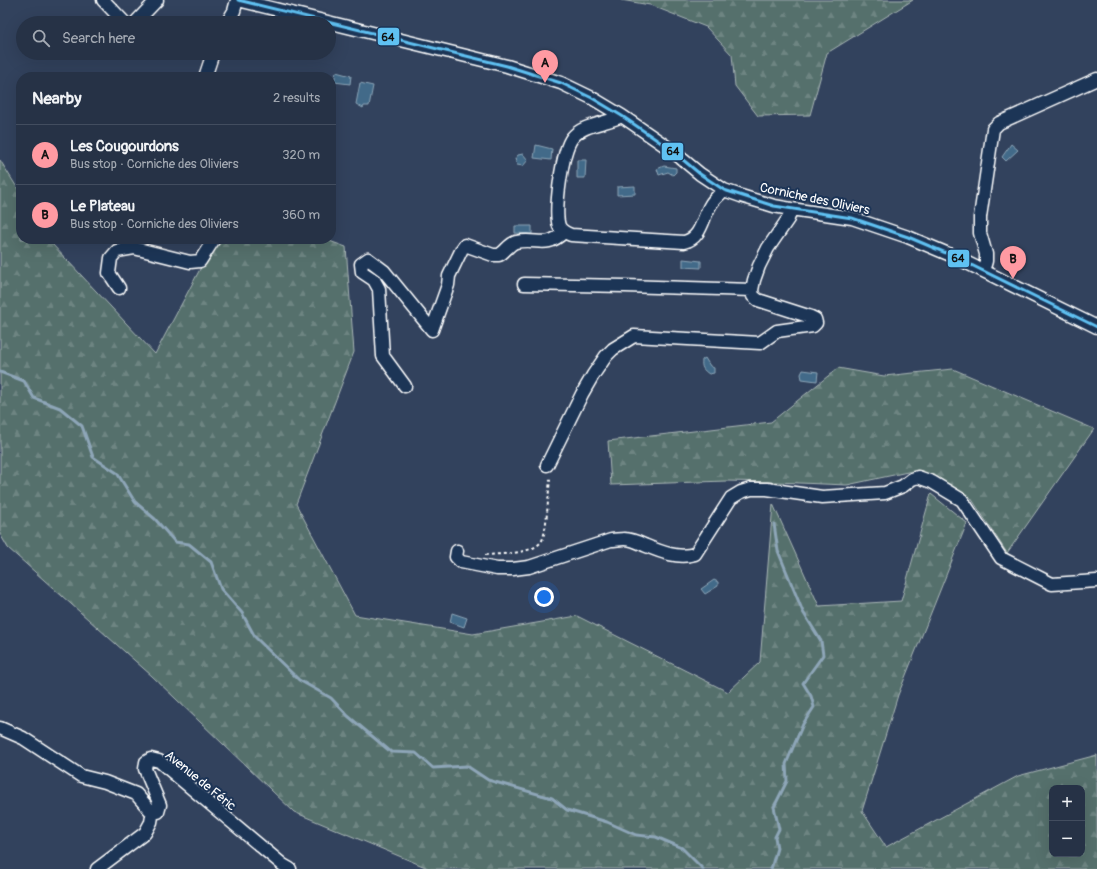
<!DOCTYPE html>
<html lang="en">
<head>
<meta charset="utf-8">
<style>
  body { margin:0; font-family:Pangolin,sans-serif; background:#2e3a4d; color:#f1f3f6 }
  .controls { position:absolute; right:12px; bottom:12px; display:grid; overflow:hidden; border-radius:8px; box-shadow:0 4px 16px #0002 }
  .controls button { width:36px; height:36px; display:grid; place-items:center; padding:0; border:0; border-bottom:1px solid #424d5f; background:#263246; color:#f1f3f6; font:20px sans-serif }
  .you { position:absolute; left:544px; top:597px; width:14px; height:14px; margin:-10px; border:3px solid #fff; border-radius:50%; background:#1a73e8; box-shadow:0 0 0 6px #1a73e833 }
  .badge { display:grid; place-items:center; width:26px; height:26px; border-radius:50%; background:#ff9aa2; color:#111; font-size:13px; font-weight:700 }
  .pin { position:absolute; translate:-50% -33px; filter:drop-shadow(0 1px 2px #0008) }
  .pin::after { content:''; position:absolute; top:21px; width:14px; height:12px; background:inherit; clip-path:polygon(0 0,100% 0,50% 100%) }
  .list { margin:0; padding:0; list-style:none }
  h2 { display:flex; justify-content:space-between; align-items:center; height:52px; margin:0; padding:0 16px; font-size:17px }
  h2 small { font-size:13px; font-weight:400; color:#a4aab3 }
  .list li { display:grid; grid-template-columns:26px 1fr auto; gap:12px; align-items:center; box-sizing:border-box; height:60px; padding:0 16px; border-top:1px solid #424d5f }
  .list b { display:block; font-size:15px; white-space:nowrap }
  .list p { margin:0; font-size:13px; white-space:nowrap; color:#a4aab3 }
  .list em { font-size:13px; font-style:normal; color:#a4aab3 }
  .icon { flex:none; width:22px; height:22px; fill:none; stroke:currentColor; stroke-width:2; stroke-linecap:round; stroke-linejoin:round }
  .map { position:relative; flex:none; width:1097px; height:869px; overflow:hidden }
  .search { position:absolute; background:#263246; box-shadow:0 4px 16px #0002; left:16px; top:16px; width:320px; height:44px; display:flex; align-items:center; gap:10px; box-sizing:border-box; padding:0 14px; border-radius:22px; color:#a4aab3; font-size:15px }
  .panel { position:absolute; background:#263246; box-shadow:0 4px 16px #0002; left:16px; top:72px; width:320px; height:172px; border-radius:16px }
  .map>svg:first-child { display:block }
</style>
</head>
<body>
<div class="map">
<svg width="1097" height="869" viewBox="0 0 1097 869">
  <defs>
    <pattern id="forest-firs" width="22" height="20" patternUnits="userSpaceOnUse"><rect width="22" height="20" fill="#546f6c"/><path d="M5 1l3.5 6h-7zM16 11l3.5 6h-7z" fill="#6e8582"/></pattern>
  </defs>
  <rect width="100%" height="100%" fill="#32425d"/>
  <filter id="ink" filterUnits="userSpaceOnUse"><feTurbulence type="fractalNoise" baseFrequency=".025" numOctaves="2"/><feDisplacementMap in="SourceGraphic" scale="8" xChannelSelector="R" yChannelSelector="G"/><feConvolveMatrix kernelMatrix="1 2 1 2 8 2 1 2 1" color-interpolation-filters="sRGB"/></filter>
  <g filter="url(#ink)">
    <!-- forest -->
    <path fill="url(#forest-firs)" stroke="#aab7b6" fill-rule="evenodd" d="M621 0H913L827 53 810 115 758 116 735 86 732 55 706 27 650 5Z
      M0 160 21 194V239H49L52 244 155 354 216 239H324L346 247 354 352 296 504 355 615 473 634 577 616 728 692 760 662 773 504 819 606 901 601 931 494 967 523 898 695 862 811 886 847 1018 776 1097 755V869H430L294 812 152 676 8 548 0 534ZM1052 788H1082V854H1052Z
      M838 368 884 376 953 369 1094 429 1007 553 971 498 917 470 847 485 776 482 726 481 611 485 608 441 771 422Z"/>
    <!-- water -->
    <path fill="#426b89" stroke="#8ea6b8" d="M336 72 351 76 350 84 334 82Z
      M360 83 373 86 369 106H364L363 108 356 104Z
      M1011 144 1018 150 1006 161 1002 157Z
      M536 145 552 149 551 160 534 158Z
      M523 154 528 160 523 166 517 165 515 159 518 155Z
      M577 160H586L585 178H577Z
      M664 166 676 168V172L673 175 668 172 659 175 657 169Z
      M635 186V194L617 195V187Z
      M515 226H532V234L515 233Z
      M683 259 701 261V268L683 267Z
      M705 358 710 366 714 368V373L709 374C703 370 701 367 702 360Z
      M803 370 818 372 817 381 802 379 801 374Z
      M714 580 718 582V586L705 594 701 589Z
      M452 613 467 618 464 627 450 622Z"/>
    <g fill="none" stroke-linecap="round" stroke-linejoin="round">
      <!-- stream -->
      <path stroke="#8ea6b8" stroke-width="3" d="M0 372 24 381 34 398 60 408 82 426 93 457 117 473 135 502 155 519 175 542 189 544 211 562 221 589 242 613 255 637 299 680 331 698 348 716 391 752 416 753 433 768 467 766 488 780 552 798 567 810 607 822 636 835 656 837 682 848 703 869
        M771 869 777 848 775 837 779 829 774 807 787 781 786 764 803 724 814 707 811 696 803 683 823 655 821 641 803 612 778 551 774 524"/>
      <!-- minor casing -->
      <g stroke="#fff" stroke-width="15">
        <path id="minor" d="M103 0 125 23
          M238 0 507 66 561 83 592 98 622 116 670 149 700 174 724 190 741 196 774 206 791 209 852 218 908 237 953 256 1097 327
          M135 23 157 0
          M227 23 234 11 237 0
          M205 77 213 53
          M622 116C605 124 583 124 572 138 562 151 554 211 559 226 561 231 566 233 571 235L684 242C702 238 702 218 711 204 714 199 720 194 724 190
          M983 271 986 261V254L980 233V217L993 129 999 123 1097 79
          M524 284 625 286 752 290
          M119 288 109 273 111 258 117 251 134 248 190 262 200 261 214 239
          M405 386 383 356 379 289 374 280 362 272 361 264 368 259 384 271 432 330 448 285 449 276 462 249 465 245 493 255H499C505 252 509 244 516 242 537 237 545 250 564 232
          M547 465 582 394 593 375 606 356 613 349 634 336 760 343 777 331 813 326 816 323 815 319 811 317 758 300 753 296 752 290 754 280 759 266 768 248 788 219 791 209
          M457 551 456 557 461 562 497 569H513L529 567 611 540C615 540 620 539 624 539 630 539 638 542 644 545 661 552 677 559 695 554L731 498 741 492 751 489H767L822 497 885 493 903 486 912 479 918 477 932 482 962 500 1001 558 1052 584 1097 581
          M0 728 23 738 81 776 105 782 136 794 150 810 158 812 160 805 145 769 146 762 151 759 159 761 283 865 290 869
          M97 869 145 833 151 822 153 810"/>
      </g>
      <!-- path -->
      <path stroke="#fff" stroke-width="2" stroke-dasharray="3 3" stroke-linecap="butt" d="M485 555C500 554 532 554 541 542 547 535 548 492 550 481L549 476"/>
      <!-- minor -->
      <use href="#minor" stroke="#1d3557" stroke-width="12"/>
      <!-- bus-1 casing -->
      <g stroke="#1d3557" stroke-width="6">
        <path id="bus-1" d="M238 0 507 66 561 83 592 98 622 116 670 149 700 174 724 190 774 206 852 218 908 237 953 256 1097 327"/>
      </g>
      <!-- bus-1 -->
      <use href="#bus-1" stroke="#5fc1f2" stroke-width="3"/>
    </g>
  </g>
  <g text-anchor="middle" stroke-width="4" stroke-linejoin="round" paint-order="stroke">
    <!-- street labels -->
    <g font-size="13" fill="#fff" stroke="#1d3557">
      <text transform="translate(815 198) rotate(12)" y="5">Corniche des Oliviers</text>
      <text transform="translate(201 780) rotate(39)" y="5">Avenue de Féric</text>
    </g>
  </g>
  <g stroke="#1d3557" stroke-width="1.5">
    <rect x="377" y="27" width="23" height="19" rx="4" fill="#5fc1f2"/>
    <rect x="661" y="142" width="23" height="19" rx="4" fill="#5fc1f2"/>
    <rect x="947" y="249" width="23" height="19" rx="4" fill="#5fc1f2"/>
  </g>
  <g font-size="11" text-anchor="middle" font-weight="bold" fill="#111">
    <text x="388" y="41">64</text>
    <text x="673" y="155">64</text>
    <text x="958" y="262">64</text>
  </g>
</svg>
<div class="controls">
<button>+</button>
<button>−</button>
</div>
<div class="you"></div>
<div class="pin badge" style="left:545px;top:83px">A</div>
<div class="pin badge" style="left:1013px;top:279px">B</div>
<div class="search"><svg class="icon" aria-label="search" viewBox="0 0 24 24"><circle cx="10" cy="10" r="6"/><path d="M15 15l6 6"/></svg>Search here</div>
<section class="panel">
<h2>Nearby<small>2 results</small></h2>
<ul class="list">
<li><span class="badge">A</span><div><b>Les Cougourdons</b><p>Bus stop · Corniche des Oliviers</p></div><em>320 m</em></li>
<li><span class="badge">B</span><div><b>Le Plateau</b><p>Bus stop · Corniche des Oliviers</p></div><em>360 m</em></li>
</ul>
</section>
</div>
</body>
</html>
